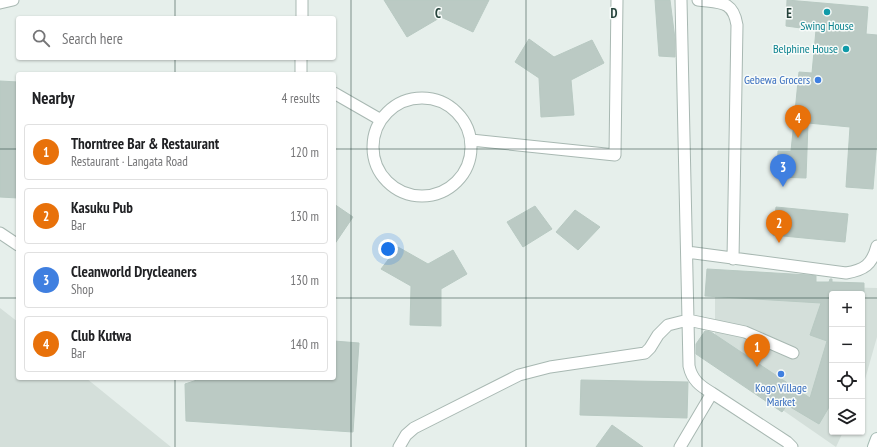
<!DOCTYPE html>
<html lang="en">
<head>
<meta charset="utf-8">
<style>
  body { margin:0; font-family:"PT Sans Narrow",sans-serif; background:#f2f2f2; color:#202124 }
  .controls { position:absolute; right:12px; bottom:12px; display:grid; overflow:hidden; border-radius:4px; box-shadow:0 1px 3px #0004 }
  .controls button { width:36px; height:36px; display:grid; place-items:center; padding:0; border:0; border-bottom:1px solid #e0e0e0; background:#fff; color:#202124; font:20px sans-serif }
  .you { position:absolute; left:388px; top:249px; width:14px; height:14px; margin:-10px; border:3px solid #fff; border-radius:50%; background:#1a73e8; box-shadow:0 0 0 6px #1a73e833 }
  .badge { display:grid; place-items:center; width:26px; height:26px; border-radius:50%; background:#db2777; color:#fff; font-size:13px; font-weight:700 }
  .pin { position:absolute; translate:-50% -33px; filter:drop-shadow(0 1px 2px #0008) }
  .pin::after { content:''; position:absolute; top:21px; width:14px; height:12px; background:inherit; clip-path:polygon(0 0,100% 0,50% 100%) }
  .list { margin:0; padding:0; list-style:none }
  h2 { display:flex; justify-content:space-between; align-items:center; height:52px; margin:0; padding:0 16px; font-size:17px }
  h2 small { font-size:13px; font-weight:400; color:#757577 }
  .list li { display:grid; grid-template-columns:26px 1fr auto; gap:12px; align-items:center; box-sizing:border-box; height:56px; margin:0 8px 8px; padding:0 8px; border:1px solid #e0e0e0; border-radius:4px }
  .list b { display:block; font-size:15px; white-space:nowrap }
  .list p { margin:0; font-size:13px; white-space:nowrap; color:#757577 }
  .list em { font-size:13px; font-style:normal; color:#757577 }
  .icon { flex:none; width:22px; height:22px; fill:none; stroke:currentColor; stroke-width:2; stroke-linecap:round; stroke-linejoin:round }
  .map { position:relative; flex:none; width:877px; height:447px; overflow:hidden }
  .search { position:absolute; background:#fff; box-shadow:0 1px 3px #0004; left:16px; top:16px; width:320px; height:44px; display:flex; align-items:center; gap:10px; box-sizing:border-box; padding:0 14px; border-radius:4px; color:#757577; font-size:15px }
  .panel { position:absolute; background:#fff; box-shadow:0 1px 3px #0004; left:16px; top:72px; width:320px; height:308px; border-radius:4px }
  .map>svg:first-child { display:block }
</style>
</head>
<body>
<div class="map">
<svg width="877" height="447" viewBox="0 0 877 447">
  <rect width="100%" height="100%" fill="#e6efeb"/>
  <!-- built -->
  <path fill="#d4dfda" d="M715 284 877 288V337L862 390V294H832V432H843L836 447 715 363Z
    M0 308 18 322V378H86L171 447H0Z"/>
  <!-- building -->
  <path fill="#bbcac4" stroke="#b8c9c2" d="M384 0H489L473 32 441 17 407 37Z
    M655 0H670L675 39V57L659 56Z
    M787 0 868 7 866 34 877 35V139L873 189 846 187 850 127 808 123 806 178 777 177 778 151H791L799 72 812 73 816 30 786 26Z
    M529 39 554 57 592 40 604 63 571 80 574 115 541 117 539 78 515 62Z
    M0 81 18 82V198L0 197Z
    M334 204 353 217 334 245Z
    M535 206 552 229 523 247 507 222Z
    M776 207 848 214 845 242 773 235Z
    M575 210 600 227 578 250 556 232Z
    M398 247 428 264 453 250 467 274 441 289V326L410 325 411 286 381 269Z
    M707 269 809 275 816 276V282H829L830 279H832V282L864 283V303H862V294H832V402L819 424 787 405 782 412 696 354V344L705 331 711 332 810 398 827 341 810 335 821 303 705 296Z
    M334 341 359 343 353 432 186 421 185 384 203 378H334Z
    M581 380 688 382 687 418 580 415Z
    M612 425 643 447H596Z"/>
  <g fill="none" stroke-linecap="round" stroke-linejoin="round">
    <!-- service casing -->
    <g stroke="#a8b8b2" stroke-width="13">
      <path id="service" d="M698 0C720 3 733 0 737 25L733 259
        M0 3 13 0
        M302 18V0
        M301 74V58
        M334 93 381 120
        M373 147a49 49 0 1 1 98 0a49 49 0 1 1-98 0Z
        M471 140 615 155 617 0
        M0 233 18 245
        M687 252 846 273C864 270 872 265 877 246
        M712 393 787 442 792 447
        M399 447 406 435 414 428 519 375 550 367 645 353 650 348 658 335 668 325 688 320 745 332 793 353
        M680 447 712 393C700 386 692 380 689 366L681 0"/>
    </g>
    <!-- secondary casing -->
    <g stroke="#a4bbb3" stroke-width="14">
      <path id="secondary" d="M874 447 877 439"/>
    </g>
    <!-- service -->
    <use href="#service" stroke="#fff" stroke-width="11"/>
    <!-- secondary -->
    <use href="#secondary" stroke="#fff" stroke-width="12"/>
  </g>
  <!-- grid -->
  <path fill="none" stroke="#24423a" stroke-width="1" stroke-opacity="0.55" d="M175 0V18M351 0V447M526 0V447M702 0V447M175 58V74M0 149H18M334 149H877M0 298H18M334 298H832M862 298H877M175 378V447"/>
  <!-- markers -->
  <g fill="#0f9aa8" stroke="#f7fbf9" stroke-width="1.5">
    <circle cx="827" cy="12" r="4"/>
    <circle cx="846" cy="49" r="4"/>
  </g>
  <g fill="#3f7fe0" stroke="#f7fbf9" stroke-width="1.5">
    <circle cx="818" cy="80" r="4"/>
    <circle cx="781" cy="374" r="4"/>
  </g>
  <g text-anchor="middle" stroke-width="3" stroke-linejoin="round" paint-order="stroke">
    <!-- culture labels -->
    <g font-size="12" fill="#0d838f" stroke="#f7fbf9">
      <text x="827" y="30">Swing House</text>
      <text x="838" y="53" text-anchor="end">Belphine House</text>
    </g>
    <!-- shop labels -->
    <g font-size="12" fill="#366cbe" stroke="#f7fbf9" text-anchor="end">
      <text x="810" y="84">Gebewa Grocers</text>
      <text x="781" y="392" text-anchor="middle">Kogo Village<tspan x="781" dy="14">Market</tspan></text>
    </g>
  </g>
  <g font-size="13" text-anchor="middle" font-weight="bold" fill="#24423a" stroke="#f7fbf9" stroke-width="3" stroke-linejoin="round" paint-order="stroke">
    <text x="438" y="18">C</text>
    <text x="614" y="18">D</text>
    <text x="789" y="18">E</text>
  </g>
</svg>
<div class="controls">
<button>+</button>
<button>−</button>
<button><svg class="icon" aria-label="locate" viewBox="0 0 24 24"><circle cx="12" cy="12" r="6"/><path d="M12 2v4M12 18v4M2 12h4M18 12h4"/></svg></button>
<button><svg class="icon" aria-label="layers" viewBox="0 0 24 24"><path d="M12 4l9 5-9 5-9-5zM3 14l9 5 9-5"/></svg></button>
</div>
<div class="you"></div>
<div class="pin badge" style="left:757px;top:367px;background:#e8710a">1</div>
<div class="pin badge" style="left:779px;top:243px;background:#e8710a">2</div>
<div class="pin badge" style="left:783px;top:187px;background:#3f7fe0">3</div>
<div class="pin badge" style="left:798px;top:138px;background:#e8710a">4</div>
<div class="search"><svg class="icon" aria-label="search" viewBox="0 0 24 24"><circle cx="10" cy="10" r="6"/><path d="M15 15l6 6"/></svg>Search here</div>
<section class="panel">
<h2>Nearby<small>4 results</small></h2>
<ul class="list">
<li><span class="badge" style="background:#e8710a">1</span><div><b>Thorntree Bar &amp; Restaurant</b><p>Restaurant · Langata Road</p></div><em>120 m</em></li>
<li><span class="badge" style="background:#e8710a">2</span><div><b>Kasuku Pub</b><p>Bar</p></div><em>130 m</em></li>
<li><span class="badge" style="background:#3f7fe0">3</span><div><b>Cleanworld Drycleaners</b><p>Shop</p></div><em>130 m</em></li>
<li><span class="badge" style="background:#e8710a">4</span><div><b>Club Kutwa</b><p>Bar</p></div><em>140 m</em></li>
</ul>
</section>
</div>
</body>
</html>
